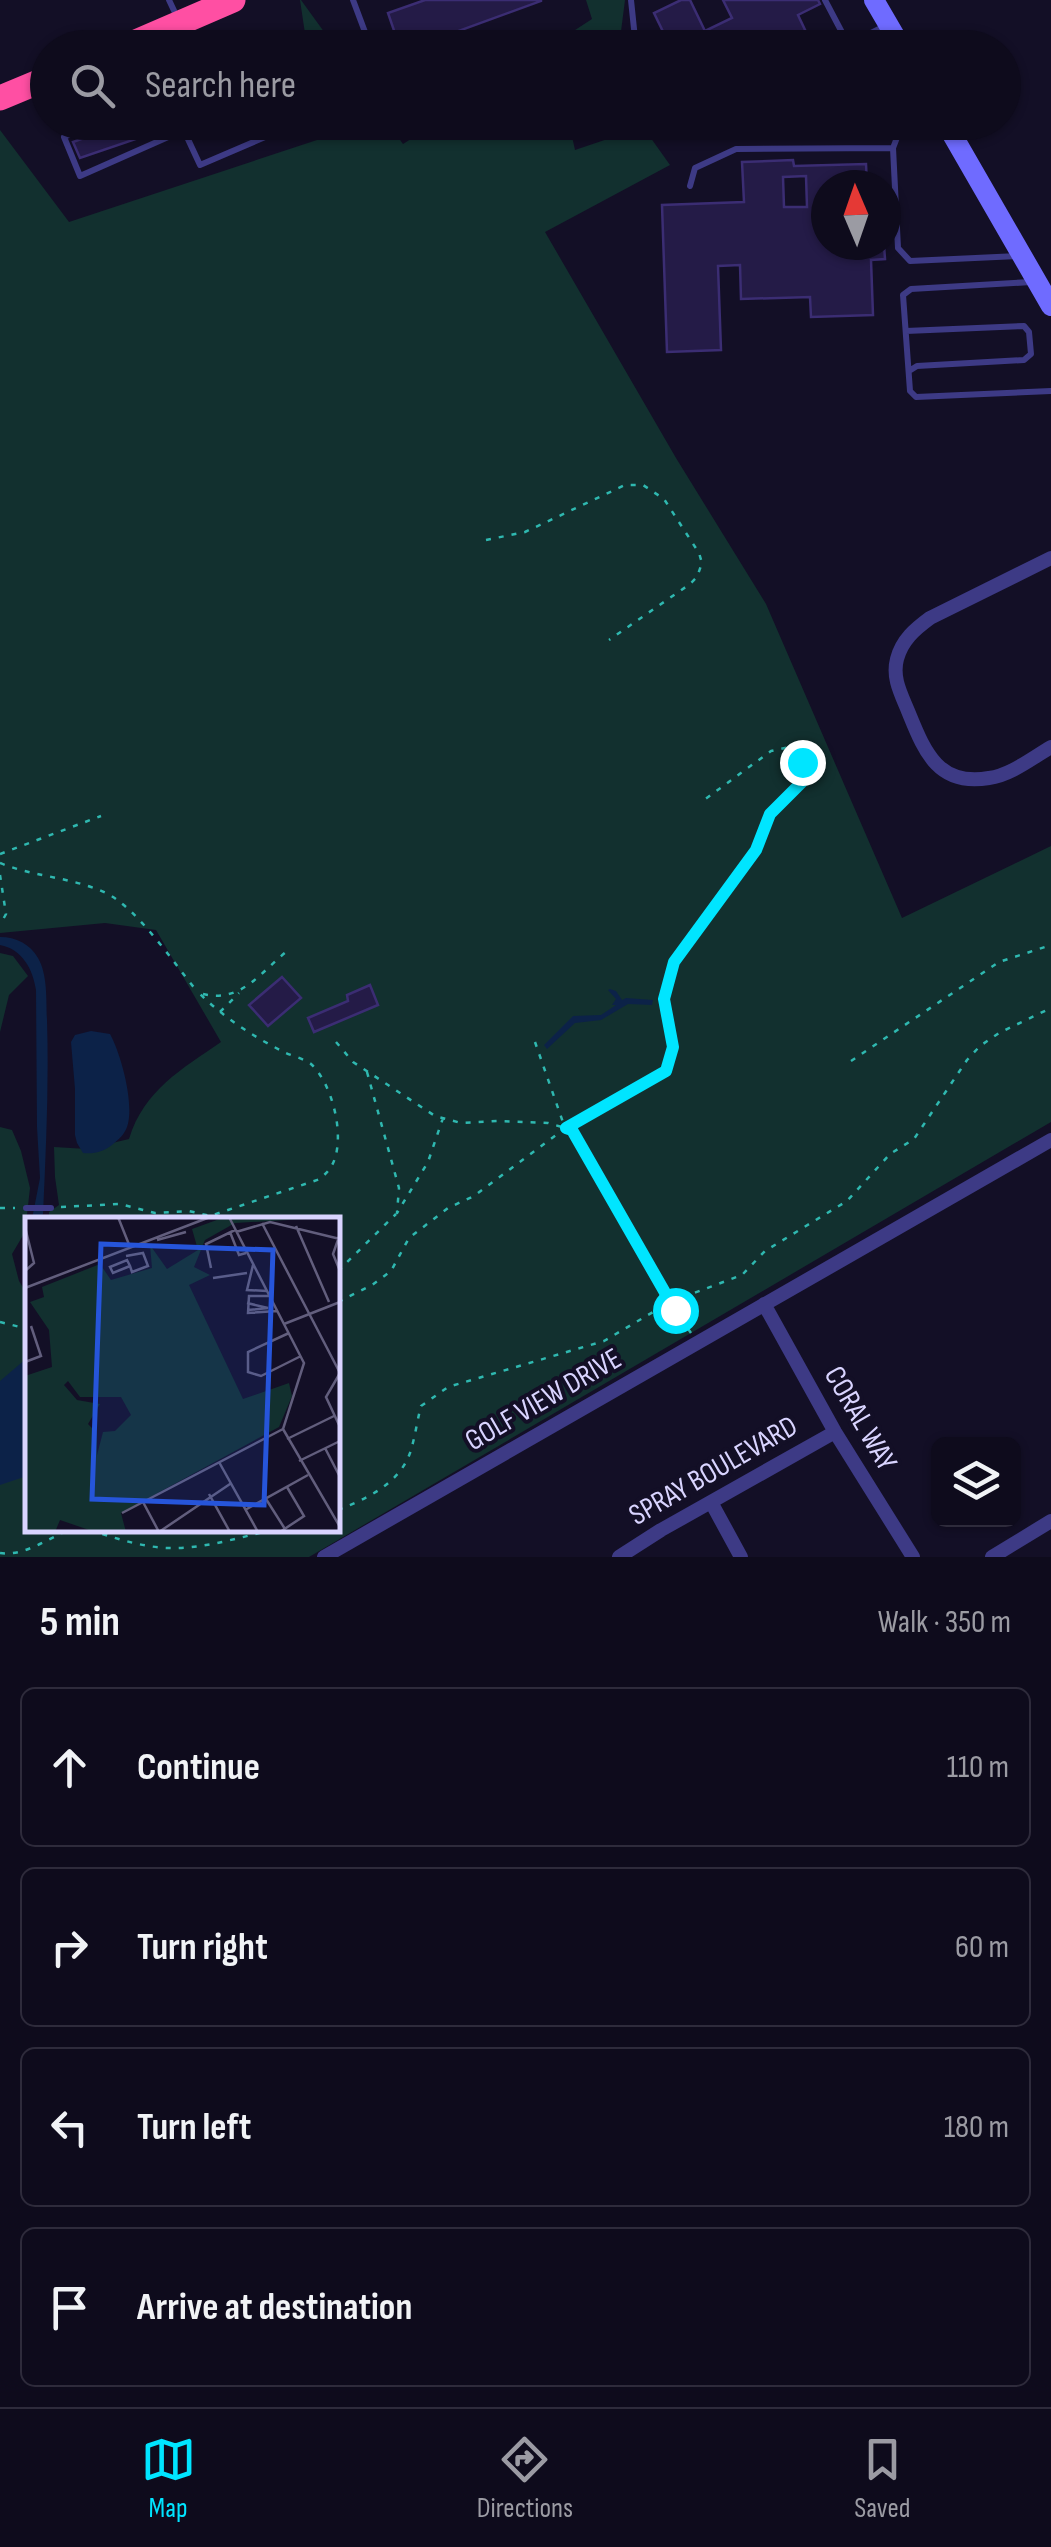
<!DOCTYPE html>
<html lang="en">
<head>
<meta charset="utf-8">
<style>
  body { margin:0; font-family:"Sofia Sans Condensed",sans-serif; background:#171425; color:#f1f3f6 }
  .controls { position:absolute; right:30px; bottom:30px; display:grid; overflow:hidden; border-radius:15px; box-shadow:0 2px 8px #0004 }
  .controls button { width:90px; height:90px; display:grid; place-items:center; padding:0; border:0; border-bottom:2px solid #2e2b3b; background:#0e0b1c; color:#f1f3f6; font:50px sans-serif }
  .compass { position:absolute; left:811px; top:170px; width:90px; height:90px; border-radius:50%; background:#0e0b1c; box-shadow:0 2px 8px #0004; rotate:358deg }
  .stop { position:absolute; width:30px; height:30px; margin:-22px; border:8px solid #00e5ff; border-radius:50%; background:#fff }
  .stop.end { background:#00e5ff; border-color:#fff; box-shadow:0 2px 10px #0008 }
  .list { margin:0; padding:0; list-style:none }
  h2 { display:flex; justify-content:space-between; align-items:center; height:130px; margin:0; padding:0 40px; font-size:42px }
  h2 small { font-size:32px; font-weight:400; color:#9b9ba3 }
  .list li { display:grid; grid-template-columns:65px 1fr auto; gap:30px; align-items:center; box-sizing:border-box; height:160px; margin:0 20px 20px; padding:0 20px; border:2px solid #2e2b3b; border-radius:15px }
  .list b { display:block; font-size:38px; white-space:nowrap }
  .list em { font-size:32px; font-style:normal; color:#9b9ba3 }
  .icon { flex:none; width:55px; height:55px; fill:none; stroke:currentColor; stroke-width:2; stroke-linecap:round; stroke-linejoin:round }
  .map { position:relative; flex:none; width:1051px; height:1557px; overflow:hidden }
  .search { position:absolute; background:#0e0b1c; box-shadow:0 2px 8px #0004; left:30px; right:30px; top:30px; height:110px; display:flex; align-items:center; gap:25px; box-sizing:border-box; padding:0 35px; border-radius:55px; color:#9b9ba3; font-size:38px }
  .sheet { height:850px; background:#0e0b1c }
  nav { display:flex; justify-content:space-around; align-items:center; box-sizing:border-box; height:140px; border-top:2px solid #2e2b3b; background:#0e0b1c; font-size:28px; color:#9b9ba3 }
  nav a { display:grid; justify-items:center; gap:5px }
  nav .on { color:#00e5ff }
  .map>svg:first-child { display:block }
</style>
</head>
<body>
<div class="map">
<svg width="1051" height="1557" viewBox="0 0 1051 1557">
  <rect width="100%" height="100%" fill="#130f26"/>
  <!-- green -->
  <path fill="#12302f" d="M300 0H301L335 47H307Z
    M586 0H625L619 47H549L592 19Z
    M318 123H388L403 144 436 123H569L575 150 643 127 670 165 545 232 676 458 766 604 902 918 1051 846V1122L309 1557H0V1127L12 1130 21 1151 30 1188 25 1232 12 1254 19 1281 24 1289 27 1281 28 1530H338V1220L49 1219V1212L59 1205 55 1177 54 1147 87 1149 129 1139C144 1090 182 1069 221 1042L156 930 105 923 0 933V130L69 222 320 139Z
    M0 953 13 956 28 976 9 995 0 1032Z"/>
  <!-- water -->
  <path fill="#0c2248" d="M0 937C16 937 30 944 38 958 48 975 46 1001 47 1020 49 1084 46 1149 43 1214L40 1219H32L40 1178 37 1127 36 990C33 969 22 949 0 945Z
    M610 989 616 991 622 1000 626 998 653 1000 652 1005 628 1004 601 1020 575 1023 547 1049 544 1045 573 1016 601 1015 616 1005H612L616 999 608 990Z
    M91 1031 110 1034C121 1054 135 1105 127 1127 124 1135 119 1139 112 1145 103 1152 94 1154 83 1153L77 1143 75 1135V1089L71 1042 75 1035Z
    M27 1358V1476L0 1485V1381Z"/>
  <!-- building -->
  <path fill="#241b47" stroke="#3b2d73" stroke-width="2.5" fill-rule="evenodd" d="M425 0H541V1L412 48H400L388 13Z
    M681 0H690L705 31 732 18 723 0H818L820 4 798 15 806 32 789 40 792 48H671L654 13Z
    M128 122H173L174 126 80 158 73 142Z
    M793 160 794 166 866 164 867 185H826V245H884L885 259 871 260 873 315 811 317 810 297 741 299 740 265 718 266 721 350 667 352 662 205 744 202 742 162ZM806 176 807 207H784L783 177Z
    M282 977 301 998 268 1026 249 1005Z
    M370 985 378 1005 314 1032 308 1018 348 1001 347 995Z"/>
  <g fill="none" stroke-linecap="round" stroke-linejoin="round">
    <!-- path -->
    <path stroke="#2fb8b0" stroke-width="2.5" stroke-dasharray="5 8" stroke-linecap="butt" d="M486 540 525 532 625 485H643L664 499 699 553 702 563 697 577 690 584 609 640
      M0 854 101 816
      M0 863C34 877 72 877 106 893 137 908 173 962 196 990
      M0 875 6 914 0 925
      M203 994C241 1003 260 973 286 952
      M220 1012 239 993
      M336 1042 353 1062 435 1116 461 1123 498 1121 548 1123 572 1130 668 1300 691 1333
      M535 1042 565 1128 666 1071 673 1047 664 999 674 962 756 850 770 814 802 782V762L790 747 771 751 700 803
      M851 1061 999 962 1051 945
      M367 1072 399 1188 397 1213 428 1162 443 1118
      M61 1207 120 1204 155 1213 189 1211 210 1216 320 1179C324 1175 328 1172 331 1167 347 1141 333 1084 311 1064 303 1058 291 1056 282 1051 252 1036 222 1016 198 992
      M0 1208H15
      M338 1271 396 1214
      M338 1302 372 1285 391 1271 409 1238 448 1208 474 1196 563 1130
      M0 1322 28 1329
      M338 1510C366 1499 399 1484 410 1453 415 1438 417 1421 421 1406L448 1387 604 1341 670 1302 742 1275 765 1251 847 1201 890 1154 914 1139 967 1060 980 1046 999 1033 1051 1008
      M90 1530C118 1539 147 1549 177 1548 210 1547 241 1537 272 1530
      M0 1553C22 1557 48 1539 68 1530"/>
    <!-- lane -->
    <path stroke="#3d3a85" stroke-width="6" d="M169 0 177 17
      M353 0 371 48
      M631 0 636 48
      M825 0 846 40 859 39 887 25
      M98 122 64 137 80 176 184 130
      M180 122 200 165 293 125 291 122
      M672 122 675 127
      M903 122 893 148 898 248 910 261 1019 256
      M690 186 695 168 736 149 893 148
      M1031 282 911 289 903 295 910 391 916 397 1051 391
      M906 331 1024 326 1029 332 1031 354 1024 360 917 366 909 371
      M26 1208H51"/>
    <!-- street -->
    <path stroke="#3d3a85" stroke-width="14" d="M1051 558 930 618C915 629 902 640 897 659 892 678 901 694 908 711 924 750 937 787 989 778 1011 775 1032 758 1051 747
      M764 1304 835 1432 913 1557
      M711 1502 741 1557
      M324 1557 1051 1140
      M619 1557 661 1530 835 1432
      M992 1557 1051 1521"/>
    <!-- secondary -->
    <path stroke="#6f6bff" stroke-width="20" d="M874 0 902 48
      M945 122 1051 306"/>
    <!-- highway -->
    <path stroke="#ff4fa3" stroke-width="25" d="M122 48 233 0
      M0 98 48 78"/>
  </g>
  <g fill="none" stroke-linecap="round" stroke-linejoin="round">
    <!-- route -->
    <path stroke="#00e5ff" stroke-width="12" d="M675 1310 572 1130 566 1128 666 1071 673 1047 664 999 674 962 756 850 770 814 802 782V762"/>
  </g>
  <g text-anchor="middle" stroke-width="8" stroke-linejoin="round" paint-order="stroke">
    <!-- street labels -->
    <g font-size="30" fill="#d9d4ff" stroke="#130f26">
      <text transform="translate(543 1399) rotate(-30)" y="10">GOLF VIEW DRIVE</text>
      <text transform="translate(861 1418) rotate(60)" y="10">CORAL WAY</text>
      <text transform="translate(713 1470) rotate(-30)" y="10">SPRAY BOULEVARD</text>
    </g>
  </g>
  <!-- overview -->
  <g transform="translate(25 1217)">
    <rect width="315" height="315" fill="#130f26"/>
    <path d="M200 0H315L210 6 180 23 169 50 185 58 164 68 218 182 264 166 267 179 254 210 96 296 101 315H70L35 303 30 315H0V159L27 150 24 113 5 85 19 80 17 70 75 47 86 63 127 51 125 28 142 52 173 33 167 12ZM43 164 55 180H96L106 198 90 214 78 215 72 238V216L63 207 75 187 52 183 39 168Z" fill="#12302f" fill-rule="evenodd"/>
    <path fill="none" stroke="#625e7d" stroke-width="2.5" d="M93 0 105 30M204 0 279 146 258 212 315 310M237 6 315 156M271 9 304 85M0 10 9 46 0 54M205 15 214 38 221 36M211 15 245 5 315 22M315 17 308 37 315 54M132 23 161 15M101 39 118 36 123 49 107 55 105 49 102 43 85 50 88 56 105 49M228 48 222 73 242 74M186 51 181 27 210 13M188 61 222 56M0 71 185 0M244 79H224L223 96 252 94M222 86 243 91 223 93M259 107 315 85M264 116 223 135V155L236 159 276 139M0 145 16 139 6 109M315 156 301 180 315 210M262 222 309 199M300 231 315 260M274 244 315 224M194 245 233 315M184 277 205 315M241 282 260 312M118 285 134 315 205 267M220 293 283 258M97 296 258 212M255 315 279 299 262 270"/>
    <path fill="#2655da" fill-opacity="0.15" stroke="#2655da" stroke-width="5" d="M76 27 248 33 239 288 67 282Z"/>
    <rect width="315" height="315" fill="none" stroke="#d9d4ff" stroke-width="5"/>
  </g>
</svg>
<div class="controls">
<button><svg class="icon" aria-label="layers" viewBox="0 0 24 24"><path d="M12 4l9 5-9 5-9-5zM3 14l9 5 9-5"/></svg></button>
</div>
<svg class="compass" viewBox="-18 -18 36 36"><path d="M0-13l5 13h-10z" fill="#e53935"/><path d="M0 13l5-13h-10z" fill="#9b9ba3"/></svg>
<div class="stop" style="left:675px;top:1310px"></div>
<div class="stop end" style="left:802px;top:762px"></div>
<div class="search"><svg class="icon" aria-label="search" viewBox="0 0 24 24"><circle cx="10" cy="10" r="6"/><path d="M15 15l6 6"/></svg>Search here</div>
</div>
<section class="sheet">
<h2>5 min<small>Walk · 350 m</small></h2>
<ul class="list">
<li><svg class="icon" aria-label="ahead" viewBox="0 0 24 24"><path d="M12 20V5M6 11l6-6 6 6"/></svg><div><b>Continue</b></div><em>110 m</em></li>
<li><svg class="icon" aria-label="right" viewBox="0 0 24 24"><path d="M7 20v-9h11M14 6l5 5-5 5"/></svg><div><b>Turn right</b></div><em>60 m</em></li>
<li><svg class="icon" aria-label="left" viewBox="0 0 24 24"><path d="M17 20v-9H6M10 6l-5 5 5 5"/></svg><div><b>Turn left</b></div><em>180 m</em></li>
<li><svg class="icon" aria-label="arrive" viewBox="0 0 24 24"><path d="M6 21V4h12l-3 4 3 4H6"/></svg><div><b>Arrive at destination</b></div></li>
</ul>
</section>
<nav>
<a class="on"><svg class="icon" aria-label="map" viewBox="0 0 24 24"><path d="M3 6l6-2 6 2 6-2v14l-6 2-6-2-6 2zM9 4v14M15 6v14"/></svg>Map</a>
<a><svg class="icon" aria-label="directions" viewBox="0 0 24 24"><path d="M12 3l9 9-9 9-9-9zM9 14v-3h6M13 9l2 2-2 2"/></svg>Directions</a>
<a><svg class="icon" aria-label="saved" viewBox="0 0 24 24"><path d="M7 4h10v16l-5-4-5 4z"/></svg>Saved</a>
</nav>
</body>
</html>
